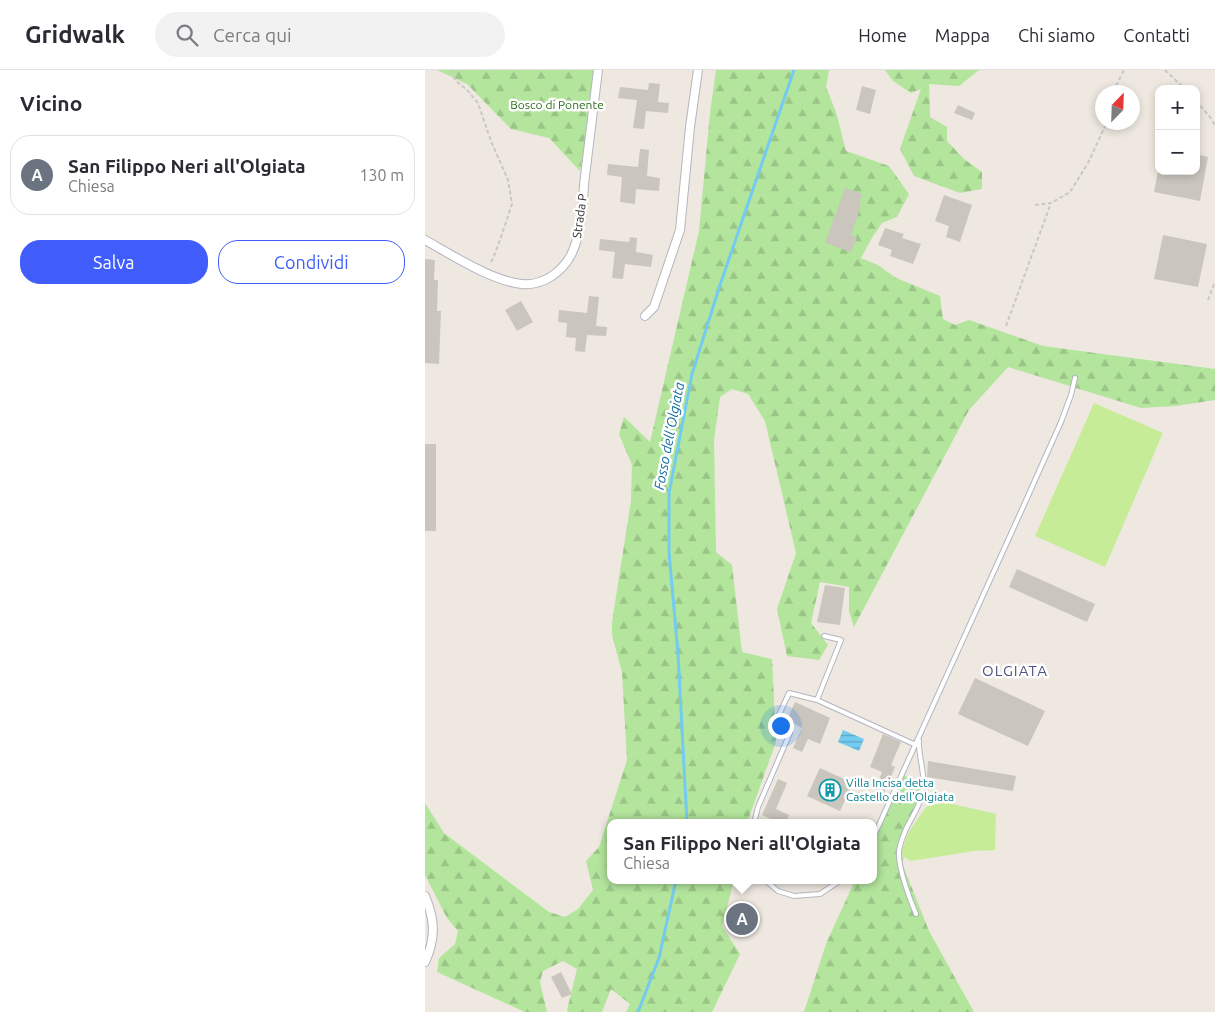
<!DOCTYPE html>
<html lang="it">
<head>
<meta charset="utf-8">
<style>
  body { margin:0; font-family:Ubuntu,sans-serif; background:#f2f2f3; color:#2b2b33 }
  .controls { position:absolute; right:15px; top:15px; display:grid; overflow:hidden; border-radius:10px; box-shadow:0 2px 8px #0003 }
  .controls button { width:45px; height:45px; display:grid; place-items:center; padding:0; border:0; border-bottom:1px solid #e1e1e2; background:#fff; color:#2b2b33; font:25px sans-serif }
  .compass { position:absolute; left:670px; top:15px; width:45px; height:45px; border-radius:50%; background:#fff; box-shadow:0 2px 8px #0003; rotate:23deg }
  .you { position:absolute; left:355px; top:655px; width:18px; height:18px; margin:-12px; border:4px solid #fff; border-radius:50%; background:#1a73e8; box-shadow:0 0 0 8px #1a73e833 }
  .badge { display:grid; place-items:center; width:32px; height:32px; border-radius:50%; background:#405dfb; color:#fff; font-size:16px; font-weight:700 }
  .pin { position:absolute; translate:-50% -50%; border:2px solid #fff; box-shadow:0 1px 5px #0006 }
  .popup { position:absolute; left:182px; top:749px; width:270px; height:65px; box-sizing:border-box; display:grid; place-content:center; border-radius:10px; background:#fff; filter:drop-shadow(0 1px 4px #0005); font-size:16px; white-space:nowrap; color:#7c7c81 }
  .popup b { font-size:19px; color:#2b2b33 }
  .popup::after { content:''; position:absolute; left:50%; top:100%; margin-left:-10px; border:10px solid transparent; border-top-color:#fff }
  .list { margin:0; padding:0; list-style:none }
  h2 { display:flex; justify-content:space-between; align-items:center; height:65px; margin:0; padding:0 20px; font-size:21px }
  h2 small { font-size:16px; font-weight:400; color:#7c7c81 }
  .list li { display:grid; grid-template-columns:32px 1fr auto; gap:15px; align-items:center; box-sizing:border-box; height:80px; margin:0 10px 10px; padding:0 10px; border:1px solid #e1e1e2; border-radius:20px }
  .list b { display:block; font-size:19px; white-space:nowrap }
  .list p { margin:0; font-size:16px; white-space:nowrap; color:#7c7c81 }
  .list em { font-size:16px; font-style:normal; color:#7c7c81 }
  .actions { display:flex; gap:10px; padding:15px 20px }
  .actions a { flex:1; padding:11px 0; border:1px solid #405dfb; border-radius:20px; text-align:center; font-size:18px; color:#405dfb }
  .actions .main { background:#405dfb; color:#fff }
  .icon { flex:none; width:28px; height:28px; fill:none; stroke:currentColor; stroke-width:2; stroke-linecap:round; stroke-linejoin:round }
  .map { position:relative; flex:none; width:790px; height:942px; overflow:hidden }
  header { display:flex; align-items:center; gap:30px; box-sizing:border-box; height:70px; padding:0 25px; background:#fff; border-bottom:1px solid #e1e1e2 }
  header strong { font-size:24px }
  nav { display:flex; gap:28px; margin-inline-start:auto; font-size:18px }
  .search { width:350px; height:45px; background:#f2f2f3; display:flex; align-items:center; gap:12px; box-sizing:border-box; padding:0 18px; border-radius:28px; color:#7c7c81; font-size:19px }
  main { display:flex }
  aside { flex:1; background:#fff }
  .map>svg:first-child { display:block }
</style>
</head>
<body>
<header>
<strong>Gridwalk</strong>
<div class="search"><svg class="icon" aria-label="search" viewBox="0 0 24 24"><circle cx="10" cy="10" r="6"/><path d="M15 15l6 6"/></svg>Cerca qui</div>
<nav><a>Home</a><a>Mappa</a><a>Chi siamo</a><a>Contatti</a></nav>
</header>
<main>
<aside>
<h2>Vicino<small></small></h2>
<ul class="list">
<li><span class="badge" style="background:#6b7280">A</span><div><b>San Filippo Neri all'Olgiata</b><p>Chiesa</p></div><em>130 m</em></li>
</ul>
<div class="actions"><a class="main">Salva</a><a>Condividi</a></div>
</aside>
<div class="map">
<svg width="790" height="942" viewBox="0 0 790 942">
  <defs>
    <pattern id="forest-firs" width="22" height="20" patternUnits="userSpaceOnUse" patternTransform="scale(1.25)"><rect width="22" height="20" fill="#b3e59c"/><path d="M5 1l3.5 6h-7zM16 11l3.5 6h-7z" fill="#9ac587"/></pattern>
    <pattern id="water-rules" width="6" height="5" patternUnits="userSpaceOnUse" patternTransform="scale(1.25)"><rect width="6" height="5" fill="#73cbf0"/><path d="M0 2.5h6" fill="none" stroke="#5fa5c3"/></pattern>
  </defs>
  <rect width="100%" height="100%" fill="#eee8e0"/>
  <!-- forest -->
  <path fill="url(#forest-firs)" d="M12 0H173L155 101 124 68 86 59 42 14Z
    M291 0H404L401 17 411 42 421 81 464 96 484 124 472 147 457 153 448 166 436 188 453 195 471 208 515 226 518 249 530 255 544 250 618 276 790 299V330L751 336 716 338 583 297 544 340 429 557 424 541V517L395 512 386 553 403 575 394 590 362 586 352 539 371 483 340 351 323 324 307 319 295 327 289 370 291 482 307 495 317 582 347 589 351 672 322 753H186V810H309L297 856 315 884 287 942H201L205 934 186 919 177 942H143L142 940 152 899 138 891 118 901 115 912 122 942H100L12 902 14 888 30 874 33 861 22 848 0 805V733L19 763 124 842 140 847 153 839 168 820 161 791 174 777 202 690 197 602 187 565V552L206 431 207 395 194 364 199 347 225 372 274 161 285 43Z
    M460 0H554L534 16 504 14 505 47 522 57V71L539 89 557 102V119L535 123 489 106 475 79 496 19 486 23 468 11Z
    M479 705 495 717 489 741 476 765 474 786 479 787 477 793 504 861 549 942H379L401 874 430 810H448V772Z"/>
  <!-- pitch -->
  <path fill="#c6ec98" d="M669 333 738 363 680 497 610 466Z
    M519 732 571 744 570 780 549 781 486 791 479 787 476 783 483 763 501 737Z"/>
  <!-- water -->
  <path fill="url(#water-rules)" d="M418 660 439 669 434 681 413 672Z"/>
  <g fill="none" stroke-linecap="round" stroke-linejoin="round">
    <!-- stream -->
    <path stroke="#73cbf0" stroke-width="3" d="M262 753 253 583 244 483V423L267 304 294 218 369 0
      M213 942 234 888 251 810"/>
  </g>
  <!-- building -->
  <path fill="#cac6be" d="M224 13 235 14 233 32 244 33 243 43 221 41 219 59 208 58 212 30 193 28 195 17 223 20Z
    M437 16 451 20 445 44 431 40Z
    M533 35 550 43 547 50 529 43Z
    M215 79 224 80 222 106 235 108 234 121 211 119 210 134 195 132 197 107 182 105 183 94 213 97Z
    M771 84 783 87 775 131 729 122 733 101H771Z
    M420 118 437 124 434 135 436 136 426 165 432 167 426 182 400 173Z
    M519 125 547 135 535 172 521 167 524 156 510 151Z
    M460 158 479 164 477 168 496 174 488 194 465 186 467 180 453 175Z
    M738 165 782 174 773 217 729 209Z
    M205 167 212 168 211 182 228 185 226 197 200 194 198 209 187 208 190 182 174 180 175 169 204 172Z
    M0 189 10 190 9 210H13L12 241H16L14 294 0 293Z
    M164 226 174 227 171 256 182 257 181 266 162 265 160 282 150 281 151 268 141 267 142 253 133 252 134 240 162 243Z
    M96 231 108 252 92 261 80 240Z
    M0 374H11V461H0Z
    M592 499 670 534 662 552 584 517Z
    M400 515 420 518 415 555 392 552Z
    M550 608 620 641 603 676 533 644Z
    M370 632 405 648 395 674 383 669 377 682 368 678 377 658 362 650Z
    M458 664 476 672 466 695 470 697 459 723 450 720 457 702 445 697Z
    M503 691 591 706 588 721 502 707Z
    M395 698 428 713 415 741 382 726Z
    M353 709 362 713 351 739 364 745 361 753H354L337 745Z
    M310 841 327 849 323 857 306 849Z
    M136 902 147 924 137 928 126 907Z"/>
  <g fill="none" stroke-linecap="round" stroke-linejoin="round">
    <!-- lane casing -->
    <g stroke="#b3b5c0" stroke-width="6">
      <path id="lane" d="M392 630 416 570 399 566
        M329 753 333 737 365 663 353 647 364 623 392 630 491 675
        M448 768 594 446 636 352 646 325 650 308
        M340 810 353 821 369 826 395 824 416 810
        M491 844C485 830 474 800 474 785 473 777 478 767 481 759 488 745 497 733 498 716 500 701 493 686 494 670"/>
    </g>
    <!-- street casing -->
    <g stroke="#b3b5c0" stroke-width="10">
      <path id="street" d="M0 170C27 185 67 211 97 214 118 216 137 202 146 185 158 161 157 132 160 106 164 71 169 35 173 0
        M220 246 229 237 255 160 265 57 273 0
        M0 826C10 850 11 868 0 892"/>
    </g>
    <!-- path -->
    <path stroke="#c8c8c8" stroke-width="2" stroke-dasharray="4 2.5" stroke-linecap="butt" d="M27 0 30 10 43 21 53 33 66 71 83 110 87 134 75 170 68 189 64 194
      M740 0 760 19
      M690 22V18L699 0
      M771 31 785 47 790 55
      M610 135 626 133 645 122 663 93 682 52
      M783 230 790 212
      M581 256 626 133"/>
    <!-- lane -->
    <use href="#lane" stroke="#fff" stroke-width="4"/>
    <!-- street -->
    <use href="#street" stroke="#fff" stroke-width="8"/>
  </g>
  <!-- icons -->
  <defs>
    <g id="building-ring" transform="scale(1.125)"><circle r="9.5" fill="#fff" stroke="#0f9aa8" stroke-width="1.5"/><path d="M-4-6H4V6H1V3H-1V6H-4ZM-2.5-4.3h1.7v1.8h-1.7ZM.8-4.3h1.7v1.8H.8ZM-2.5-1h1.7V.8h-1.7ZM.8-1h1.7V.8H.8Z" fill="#0f9aa8"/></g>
  </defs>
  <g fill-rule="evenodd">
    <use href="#building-ring" x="405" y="720"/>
  </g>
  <g text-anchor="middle" stroke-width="5" stroke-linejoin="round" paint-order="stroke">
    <!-- park labels -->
    <g font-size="12" fill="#296d1a" stroke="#fff">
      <text x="132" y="39">Bosco di Ponente</text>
    </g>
    <!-- street labels -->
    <g font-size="12" fill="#2d2d2d" stroke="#fff">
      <text transform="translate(155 146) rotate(-82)" y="4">Strada P</text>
    </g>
    <!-- culture labels -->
    <g font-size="12" fill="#0d838f" stroke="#fff" text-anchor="start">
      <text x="421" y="717">Villa Incisa detta<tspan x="421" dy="14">Castello dell'Olgiata</tspan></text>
    </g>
    <!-- water labels -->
    <g font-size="14" font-style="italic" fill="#0d6aa1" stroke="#fff">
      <text transform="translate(244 366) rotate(-79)" y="5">Fosso dell’Olgiata</text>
    </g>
    <!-- quarter labels -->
    <g font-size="15" letter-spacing="1" fill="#4c547f" stroke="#fff">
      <text x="590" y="606">OLGIATA</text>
    </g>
  </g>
</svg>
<div class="controls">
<button>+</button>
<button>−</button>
</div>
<svg class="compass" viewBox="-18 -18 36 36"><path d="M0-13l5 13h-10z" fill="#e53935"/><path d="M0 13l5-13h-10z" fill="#7c7c81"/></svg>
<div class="you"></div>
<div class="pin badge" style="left:317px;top:849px;background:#6b7280">A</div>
<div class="popup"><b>San Filippo Neri all'Olgiata</b>Chiesa</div>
</div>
</main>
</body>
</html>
